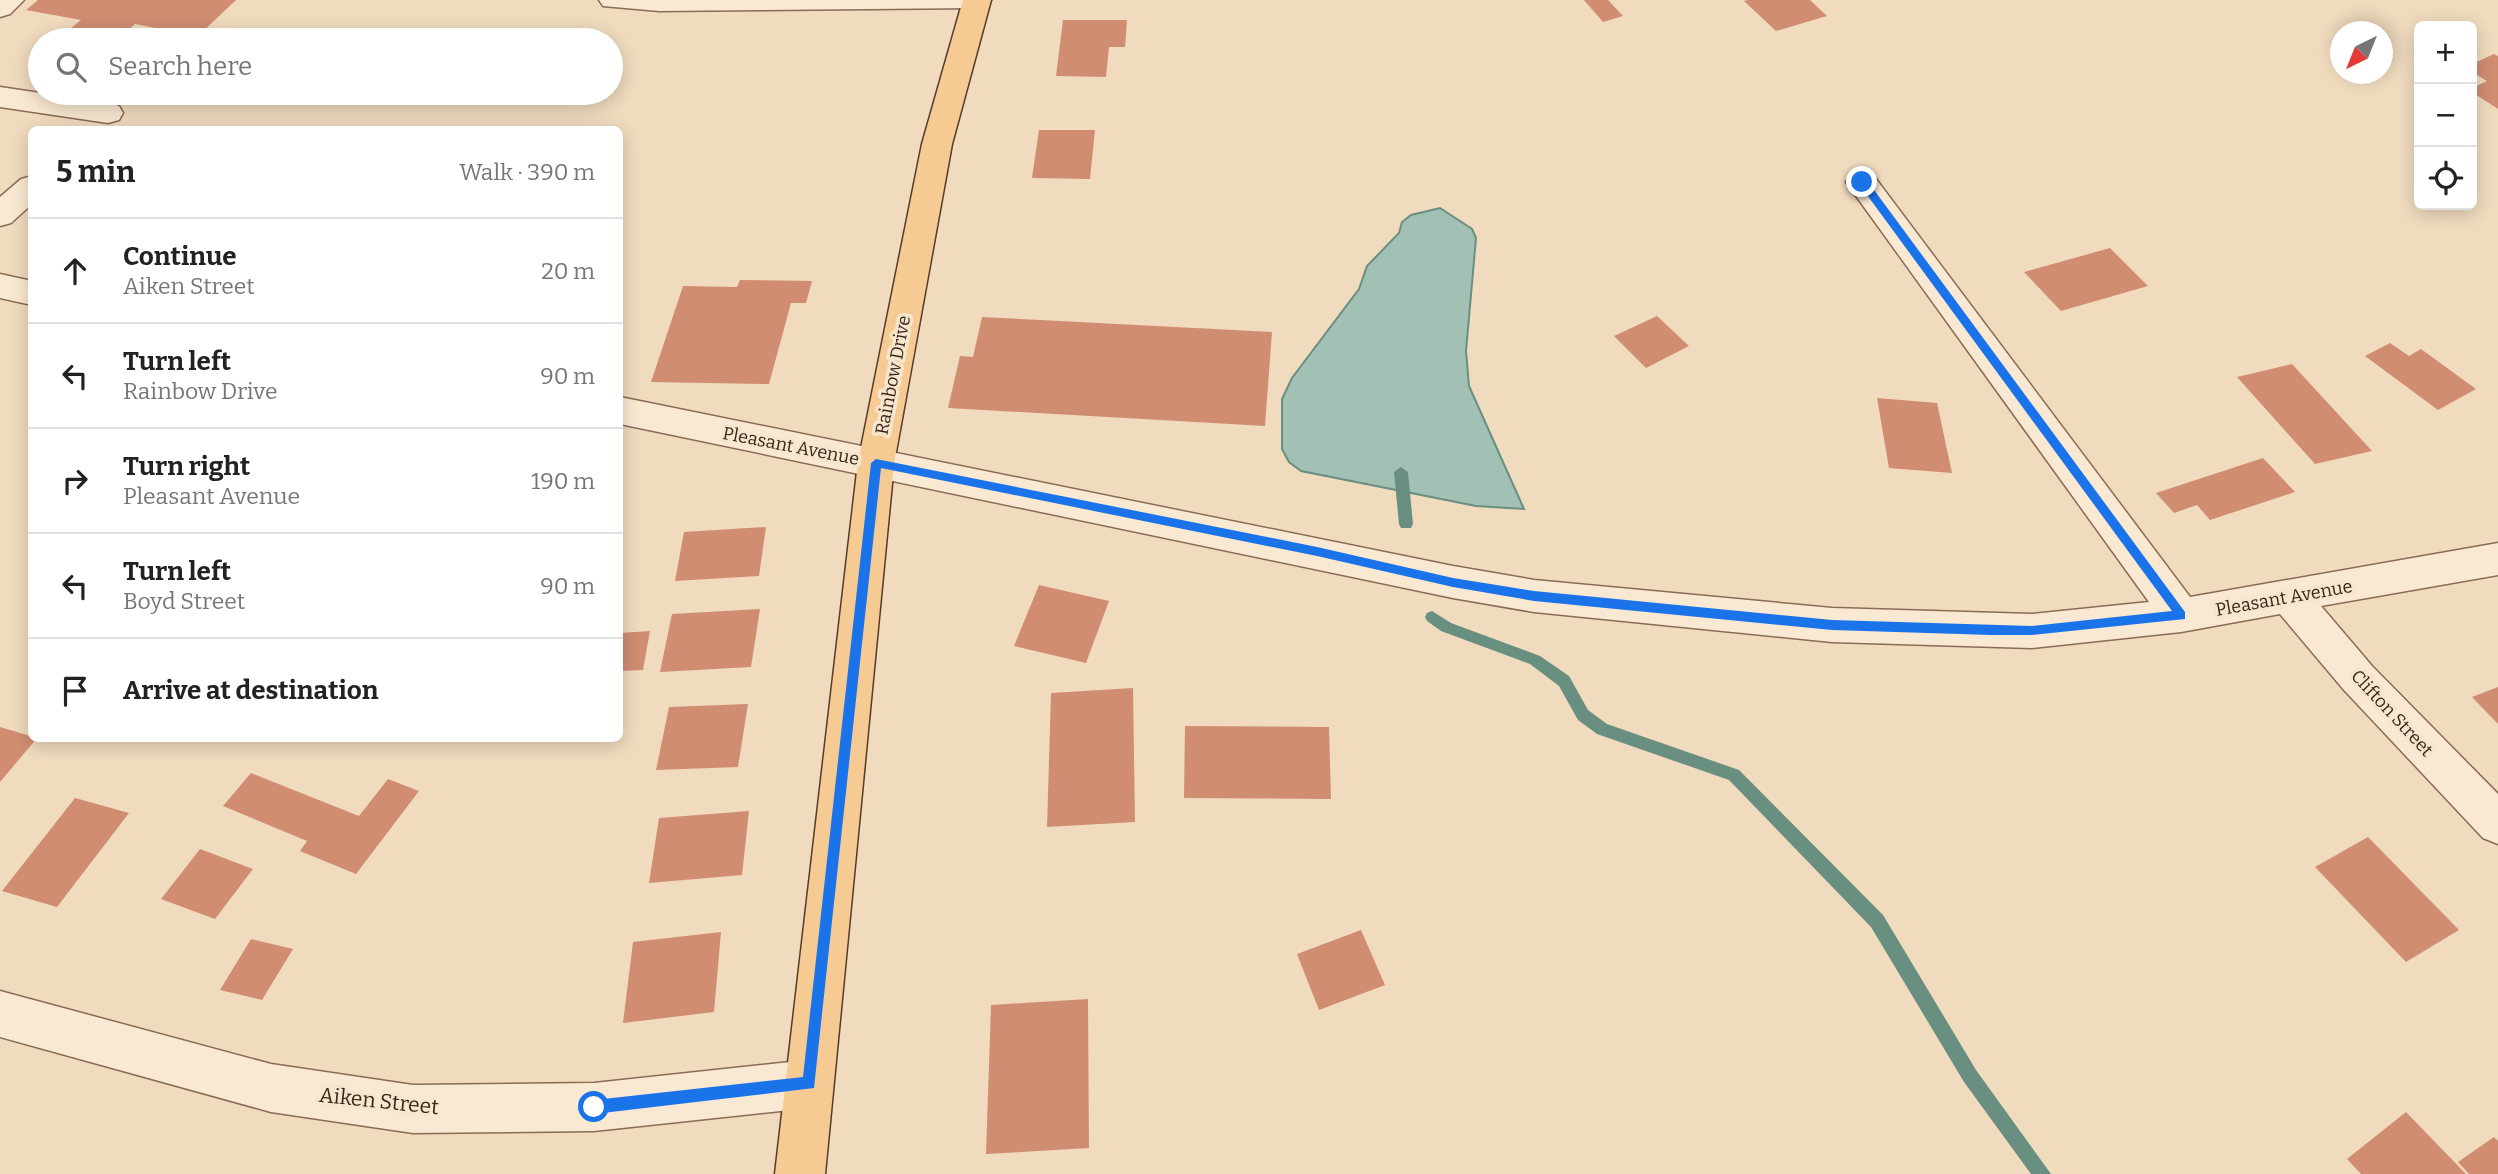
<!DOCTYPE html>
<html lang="en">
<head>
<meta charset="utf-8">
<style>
  body { margin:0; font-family:Bitter,serif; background:#f2f2f2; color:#222 }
  .controls { position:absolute; right:21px; top:21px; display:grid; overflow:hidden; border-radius:10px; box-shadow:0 4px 18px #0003 }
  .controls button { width:63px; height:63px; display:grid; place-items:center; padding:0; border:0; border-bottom:2px solid #e0e0e0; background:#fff; color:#222; font:35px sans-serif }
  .compass { position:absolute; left:2330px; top:21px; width:63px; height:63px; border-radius:50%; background:#fff; box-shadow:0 4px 18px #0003; rotate:223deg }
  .stop { position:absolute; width:21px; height:21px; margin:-16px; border:5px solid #1a73e8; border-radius:50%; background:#fff }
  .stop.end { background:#1a73e8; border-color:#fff; box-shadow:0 2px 7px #0008 }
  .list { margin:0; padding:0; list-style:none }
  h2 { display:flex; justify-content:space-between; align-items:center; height:91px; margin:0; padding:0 28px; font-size:30px }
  h2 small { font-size:23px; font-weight:400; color:#767676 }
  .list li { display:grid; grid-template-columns:46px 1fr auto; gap:21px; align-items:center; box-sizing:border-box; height:105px; padding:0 28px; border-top:2px solid #e0e0e0 }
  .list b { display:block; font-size:26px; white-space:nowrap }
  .list p { margin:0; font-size:23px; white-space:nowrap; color:#767676 }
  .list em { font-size:23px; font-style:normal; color:#767676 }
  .icon { flex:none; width:38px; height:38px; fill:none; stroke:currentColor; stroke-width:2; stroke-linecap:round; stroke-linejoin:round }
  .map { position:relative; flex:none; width:2498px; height:1174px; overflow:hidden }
  .search { position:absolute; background:#fff; box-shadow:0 4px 18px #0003; left:28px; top:28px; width:595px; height:77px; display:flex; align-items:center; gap:18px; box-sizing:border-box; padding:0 24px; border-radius:38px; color:#767676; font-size:26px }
  .panel { position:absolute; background:#fff; box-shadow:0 4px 18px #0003; left:28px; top:126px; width:595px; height:616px; border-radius:10px }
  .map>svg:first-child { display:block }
</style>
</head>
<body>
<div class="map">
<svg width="2498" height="1174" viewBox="0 0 2498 1174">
  <rect width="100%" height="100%" fill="#f0dbbe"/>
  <!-- water -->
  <path fill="#a2c1b4" stroke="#698f81" stroke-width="2" d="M1440 208 1472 229 1476 238 1466 351 1469 386 1524 509 1476 506 1301 471 1289 462 1282 449V399L1292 378 1359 289 1367 266 1399 233 1402 222 1411 215Z"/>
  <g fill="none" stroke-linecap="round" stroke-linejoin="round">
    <!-- stream -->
    <path fill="#698f81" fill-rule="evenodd" d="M1401 467 1408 472 1413 524 1411 528H1401L1399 524 1394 472Z
      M1432 611 1451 623 1540 656 1569 676 1588 710 1607 724 1739 770 1883 915 1976 1070 2051 1174H2031L1964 1082 1871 927 1729 780 1597 734 1578 720 1559 686 1530 664 1441 631 1427 621 1425 617 1427 613Z"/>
  </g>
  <!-- building -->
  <path fill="#d08d72" d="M38 0H236L198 36 135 24 120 38 70 29 81 20 26 10Z
    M1584 0H1608L1623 16 1603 22Z
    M1748 0H1810L1827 16 1776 31 1744 1Z
    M1063 20H1127L1125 47H1109L1106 77 1056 76Z
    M2494 54 2498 56V109L2472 92V88L2487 81 2472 72V64Z
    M1039 130H1095L1090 179 1032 178Z
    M2110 248 2148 286 2061 311 2024 272Z
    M740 280 812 281 806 303H791L769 384 651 382 683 286 737 287Z
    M1657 316 1689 346 1646 368 1614 336Z
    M982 317 1272 332 1265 426 948 408 960 356 973 357Z
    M2390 343 2409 356 2421 349 2476 389 2438 410 2365 356Z
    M2292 364 2372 451 2315 464 2237 377Z
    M1877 398 1937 403 1952 473 1889 468Z
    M2263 458 2295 492 2210 520 2197 505 2174 513 2156 493Z
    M766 527 759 576 675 581 684 532Z
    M1039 585 1109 601 1086 663 1014 646Z
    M760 609 751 667 660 672 672 614Z
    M650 631 643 670 620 671V633Z
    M2498 687V724L2472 697Z
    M1133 688 1135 822 1047 827 1051 693Z
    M748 704 738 767 656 770 669 707Z
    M1185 726 1329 727 1331 799 1184 798Z
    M0 727 37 738 0 782Z
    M251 773 359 816 388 779 419 791 356 874 300 851 307 841 223 806Z
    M75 798 129 813 57 907 2 891Z
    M749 811 742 875 649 883 659 818Z
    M2368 837 2459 930 2406 962 2315 867Z
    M200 849 253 869 215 919 161 899Z
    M1361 930 1385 985 1319 1010 1297 954Z
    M721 932 714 1012 623 1023 633 942Z
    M251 939 293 949 262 1000 220 990Z
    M1088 999 1089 1148 986 1154 991 1005Z
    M2406 1112 2466 1174H2361L2347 1159Z
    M2494 1137 2498 1141V1174H2469L2458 1162Z"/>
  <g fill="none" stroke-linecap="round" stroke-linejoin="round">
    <!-- minor casing -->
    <g stroke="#896b56" stroke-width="3">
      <path id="minor" d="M0 0H24L10 14 0 17Z
        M599 0H991L987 6 977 8 659 11 603 6Z
        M0 87 108 103 119 106 123 113 119 120 108 123 0 107Z
        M1862 171 1873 175 2190 597 2498 543V575L2321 606 2372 666 2498 794V844L2483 838 2344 690 2280 614 2181 632 2032 648 1832 642 1534 612 1453 598 620 424V397L1453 566 1534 580 1832 608 2032 614 2149 602 1851 189 1846 182 1851 175Z
        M32 176V204L11 223 0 226V197L21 179Z
        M0 274 32 281V305L0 298Z
        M0 991 271 1064 413 1085 594 1083 809 1060 826 1067 833 1084 826 1101 809 1108 594 1131 413 1133 271 1112 0 1037Z"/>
    </g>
    <!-- major casing -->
    <g stroke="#563a2b" stroke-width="3">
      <path id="major" d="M963 0H991L952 144 894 463 825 1174H775L858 463 922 144Z"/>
    </g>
    <!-- minor -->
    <use href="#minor" fill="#fae9d2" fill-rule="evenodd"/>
    <!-- major -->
    <use href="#major" fill="#f6ca93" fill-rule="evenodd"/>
  </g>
  <!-- route -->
  <path fill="#1a73e8" d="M1859 179H1866L2185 612V619L2032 635H1991L1832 630 1534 601 1453 587 1317 556 881 468 814 1088 594 1114 589 1112 587 1107 594 1100 803 1077 871 463 876 459 1317 547 1453 578 1534 591 1832 620 2032 626 2172 611 1859 184Z"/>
  <g text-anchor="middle" stroke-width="7" stroke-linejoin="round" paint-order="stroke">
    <!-- street labels -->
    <g font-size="18" fill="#38261b" stroke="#f7e6ce">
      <text transform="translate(893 375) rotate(-79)" y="6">Rainbow Drive</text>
      <text transform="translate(791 446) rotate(11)" y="6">Pleasant Avenue</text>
      <text transform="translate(2284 598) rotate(-10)" y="6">Pleasant Avenue</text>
      <text transform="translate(2392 713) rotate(47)" y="6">Clifton Street</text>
    </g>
    <!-- near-street labels -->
    <g font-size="21" fill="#38261b" stroke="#f7e6ce">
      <text transform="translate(379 1101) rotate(6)" y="7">Aiken Street</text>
    </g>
  </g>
</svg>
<div class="controls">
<button>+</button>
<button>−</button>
<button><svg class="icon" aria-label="locate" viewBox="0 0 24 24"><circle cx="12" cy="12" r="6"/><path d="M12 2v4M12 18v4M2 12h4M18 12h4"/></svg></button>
</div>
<svg class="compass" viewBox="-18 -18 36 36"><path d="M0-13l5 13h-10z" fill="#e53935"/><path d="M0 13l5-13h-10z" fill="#767676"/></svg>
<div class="stop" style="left:594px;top:1107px"></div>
<div class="stop end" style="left:1862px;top:182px"></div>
<div class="search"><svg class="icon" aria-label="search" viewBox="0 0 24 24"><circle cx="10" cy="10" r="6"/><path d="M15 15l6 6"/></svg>Search here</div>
<section class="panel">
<h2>5 min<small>Walk · 390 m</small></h2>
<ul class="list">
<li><svg class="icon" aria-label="ahead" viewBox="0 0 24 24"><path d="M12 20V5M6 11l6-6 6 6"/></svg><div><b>Continue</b><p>Aiken Street</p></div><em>20 m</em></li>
<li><svg class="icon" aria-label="left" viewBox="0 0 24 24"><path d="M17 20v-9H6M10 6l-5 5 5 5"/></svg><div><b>Turn left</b><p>Rainbow Drive</p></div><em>90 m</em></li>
<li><svg class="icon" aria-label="right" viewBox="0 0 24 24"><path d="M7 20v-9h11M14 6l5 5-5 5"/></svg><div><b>Turn right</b><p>Pleasant Avenue</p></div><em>190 m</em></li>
<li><svg class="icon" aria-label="left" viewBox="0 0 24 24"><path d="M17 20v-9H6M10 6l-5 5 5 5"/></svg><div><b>Turn left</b><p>Boyd Street</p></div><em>90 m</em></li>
<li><svg class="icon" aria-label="arrive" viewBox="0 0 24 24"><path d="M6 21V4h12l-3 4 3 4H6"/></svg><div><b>Arrive at destination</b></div></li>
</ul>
</section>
</div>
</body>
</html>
